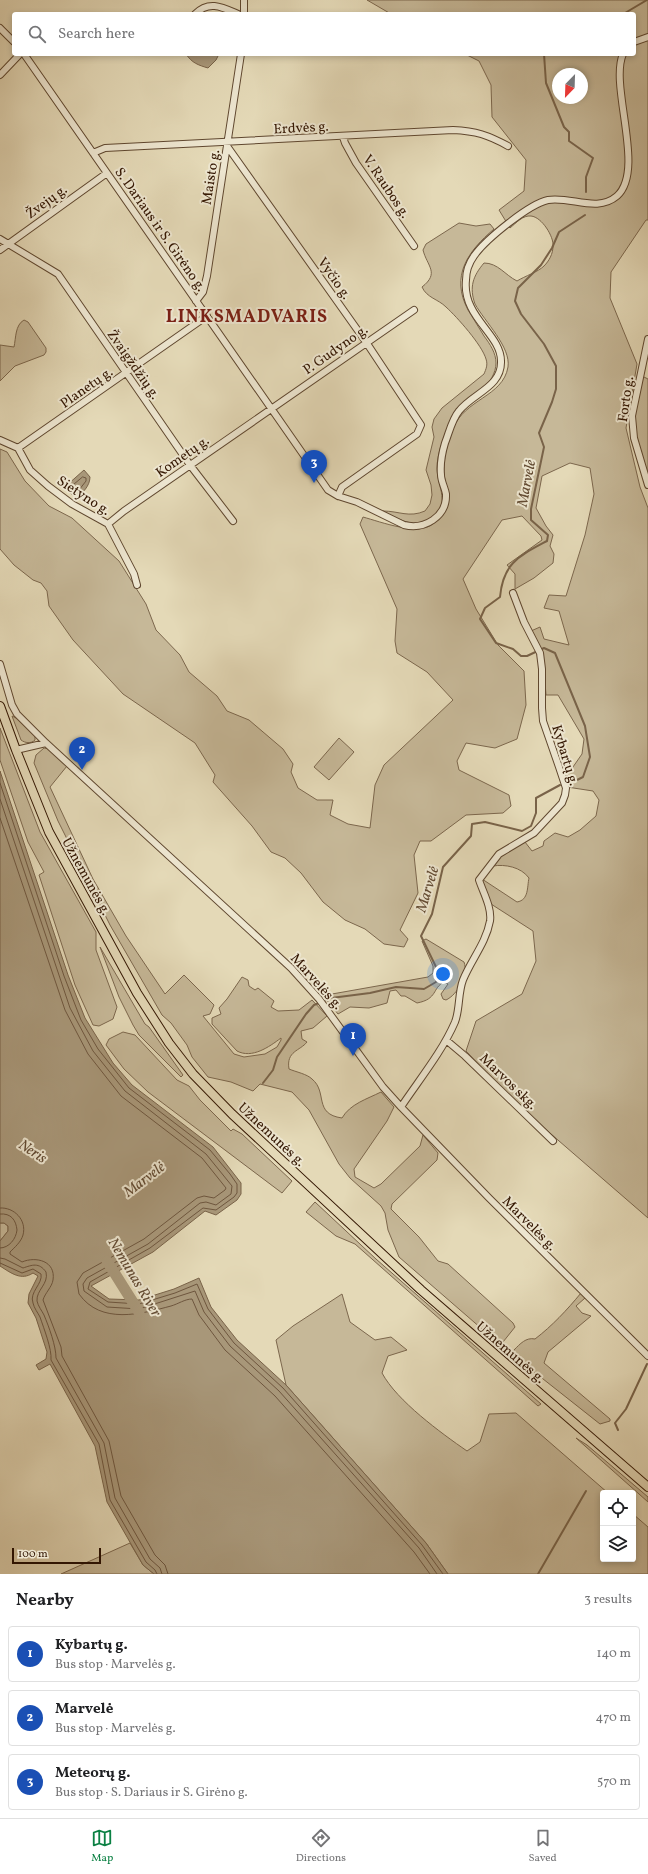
<!DOCTYPE html>
<html lang="en">
<head>
<meta charset="utf-8">
<style>
  body { margin:0; font-family:Vollkorn,serif; background:#f2f2f2; color:#202124 }
  .controls { position:absolute; right:12px; bottom:12px; display:grid; overflow:hidden; border-radius:4px; box-shadow:0 2px 6px #0003 }
  .controls button { width:36px; height:36px; display:grid; place-items:center; padding:0; border:0; border-bottom:1px solid #e0e0e0; background:#fff; color:#202124; font:20px sans-serif }
  .compass { position:absolute; left:552px; top:68px; width:36px; height:36px; border-radius:50%; background:#fff; box-shadow:0 2px 6px #0003; rotate:203deg }
  .scale { position:absolute; left:12px; bottom:10px; width:89px; box-sizing:border-box; padding-left:4px; border:2px solid #331602; border-top:0; font-size:11px; line-height:14px; white-space:nowrap; color:#331602; -webkit-text-stroke:3px #ede6d0; paint-order:stroke }
  .you { position:absolute; left:443px; top:974px; width:14px; height:14px; margin:-10px; border:3px solid #fff; border-radius:50%; background:#1a73e8; box-shadow:0 0 0 6px #1a73e833 }
  .badge { display:grid; place-items:center; width:26px; height:26px; border-radius:50%; background:#0b8043; color:#fff; font-size:13px; font-weight:700 }
  .pin { position:absolute; translate:-50% -33px; filter:drop-shadow(0 1px 2px #0008) }
  .pin::after { content:''; position:absolute; top:21px; width:14px; height:12px; background:inherit; clip-path:polygon(0 0,100% 0,50% 100%) }
  .list { margin:0; padding:0; list-style:none }
  h2 { display:flex; justify-content:space-between; align-items:center; height:52px; margin:0; padding:0 16px; font-size:17px }
  h2 small { font-size:13px; font-weight:400; color:#757577 }
  .list li { display:grid; grid-template-columns:26px 1fr auto; gap:12px; align-items:center; box-sizing:border-box; height:56px; margin:0 8px 8px; padding:0 8px; border:1px solid #e0e0e0; border-radius:4px }
  .list b { display:block; font-size:15px; white-space:nowrap }
  .list p { margin:0; font-size:13px; white-space:nowrap; color:#757577 }
  .list em { font-size:13px; font-style:normal; color:#757577 }
  .icon { flex:none; width:22px; height:22px; fill:none; stroke:currentColor; stroke-width:2; stroke-linecap:round; stroke-linejoin:round }
  .map { position:relative; flex:none; width:648px; height:1574px; overflow:hidden }
  .search { position:absolute; background:#fff; box-shadow:0 2px 6px #0003; left:12px; right:12px; top:12px; height:44px; display:flex; align-items:center; gap:10px; box-sizing:border-box; padding:0 14px; border-radius:4px; color:#757577; font-size:15px }
  .sheet { height:244px; background:#fff }
  nav { display:flex; justify-content:space-around; align-items:center; box-sizing:border-box; height:56px; border-top:1px solid #e0e0e0; background:#fff; font-size:11px; color:#757577 }
  nav a { display:grid; justify-items:center; gap:2px }
  nav .on { color:#0b8043 }
  .map>svg:first-child { display:block }
</style>
</head>
<body>
<div class="map">
<svg width="648" height="1574" viewBox="0 0 648 1574">
  <rect width="100%" height="100%" fill="#e4d9b7"/>
  <filter id="stains"><feTurbulence type="fractalNoise" baseFrequency=".005" numOctaves="4"/><feColorMatrix values="0 0 0 0 .2 0 0 0 0 .09 0 0 0 0 .02 0 0 0 .5 -.17"/></filter>
  <radialGradient id="worn" r=".72"><stop offset=".6" stop-color="#630" stop-opacity="0"/><stop offset="1" stop-color="#630" stop-opacity=".3"/></radialGradient>
  <!-- green -->
  <path fill="#c6b898" stroke="#7c674d" fill-rule="evenodd" d="M367 0H648V220H646L611 272 610 298 637 364 626 428 640 487 648 508V1218L514 1102 466 1051 476 1021 522 994 536 961 533 931 491 904 482 882V879L517 902C529 900 527 887 529 878 521 867 505 864 493 866L500 857 525 842 532 851 543 846 544 841 555 833 568 837 580 830 596 816 599 800 593 791 567 787 566 777 582 754 584 739 558 695H546L543 658 531 631 540 627 544 639 569 645 559 611 544 608 549 595 566 596 585 535 594 494 590 468 570 463 542 476 536 508 546 526 553 535 550 546 554 554 553 563 534 578 515 589V574L507 565 542 540 541 536 522 516 502 520 463 579 476 609 498 645 524 671 526 705 517 739 495 748 466 743 457 761 459 770 509 795 511 806 503 813 466 815 431 841H420L414 855 418 893 400 930 408 939 404 947 384 944 365 929 345 920 323 902 301 873 285 858 271 852 252 826 213 782 215 775 195 743 123 694 73 640 49 606 47 591 41 583 33 580 14 565 0 549V449L7 452 25 481 49 506 72 518 119 561 146 604 156 630 180 655 189 672 217 696 227 711 249 720 283 749 293 764 291 772 298 788 317 800H333L330 815 348 824 370 828 375 785 384 765 453 700 427 672 397 653 395 641 397 609 360 524 363 517C381 522 418 536 433 524 460 503 443 493 444 467 444 454 449 440 453 429 464 399 503 397 508 367 511 347 485 322 475 304 469 287 473 276 484 263 498 263 505 275 517 281 525 276 538 272 544 266 549 261 553 254 553 246 554 237 542 217 531 216 523 215 516 223 510 228L499 210 524 191 526 160 492 117 491 85 479 61 465 54H634V14H391ZM558 74H582V98H558Z
    M459 223 476 226 490 224 494 229C468 251 450 276 468 310 473 319 479 327 484 336 490 344 496 353 496 363 496 383 471 400 459 413 455 416 450 420 449 424 444 437 437 454 437 468 437 484 449 501 436 515 420 532 400 520 383 511 399 511 409 518 425 511L430 504 432 495 431 485 426 470 434 437 432 427 434 419 442 408 484 374C486 369 488 365 486 359 482 345 457 317 446 307 438 299 427 298 422 287 440 273 427 266 423 250L426 244Z
    M24 320 28 322 46 348V352L44 355 15 366 0 381V345L14 347C16 338 15 325 24 320Z
    M640 375 648 379V485L632 428Z
    M12 716 18 719 35 736V740C31 744 25 743 21 740Z
    M0 728 40 832 96 932V950L117 1007 113 1019 99 1026 93 1025 75 985 39 875 44 872 28 842 0 760Z
    M339 738 354 752 329 780 314 767Z
    M44 748 49 749 67 766 50 787 93 879 126 936 165 994 184 975 214 1005 210 1014 203 1016 234 1054 244 1057 265 1054 277 1047 281 1040V1038C269 1047 252 1059 237 1051L212 1024V1018L221 1014 219 1008 227 999 242 977 248 980 249 986 255 990 258 988 274 1001 271 1007 278 1011 299 1010 312 1000 327 1016 313 1028 301 1031 302 1039 307 1042C300 1051 286 1051 289 1069 296 1072 307 1074 312 1079 328 1092 313 1114 342 1118 350 1104 367 1099 381 1092L394 1107 387 1121 354 1169 355 1177 374 1188 381 1184 420 1146 423 1135 438 1153 437 1160 392 1204 391 1209 419 1237 438 1261 448 1264 513 1323 515 1327 503 1342H497L399 1257 388 1230 385 1213 381 1206 350 1178 339 1164 309 1110 292 1092 260 1084 253 1091 231 1082 208 1077 192 1057 187 1045 171 1023 162 1015 110 925 58 821 34 763 36 755Z
    M426 939 464 962C469 975 457 995 446 1000L443 999 441 994 448 984 444 982C432 988 438 999 417 1003L405 996H401L396 990 390 991 387 1003 369 1008 350 1007 338 1014 325 998 326 995 332 994 428 977 433 973V966L422 941Z
    M100 947 145 1024 149 1027 183 1075 181 1077 139 1035 133 1025 119 997Z
    M123 1032 135 1035 177 1080 189 1086 200 1100 231 1131 233 1129 242 1134 292 1181 282 1193 148 1092 124 1069 106 1045 109 1039Z
    M315 1202 376 1259 541 1404 538 1406 355 1244 336 1236 306 1212Z
    M0 1223H4L8 1226V1231L0 1241Z
    M581 1293 585 1298 576 1306 582 1313 591 1316 548 1352 544 1363 610 1419V1421L600 1424 514 1356V1350C520 1344 526 1337 535 1339 552 1326 567 1310 581 1293Z
    M342 1294 350 1322 375 1340 391 1337 407 1350 388 1356 382 1373C397 1401 441 1433 467 1451L480 1442 489 1414 516 1413 608 1493H603V1559H633V1514L648 1527V1574H448L426 1543 286 1385 276 1340 293 1326Z
    M576 1438 587 1445 648 1497V1502Z
    M130 1543 143 1565 154 1574H61Z"/>
  <!-- water -->
  <path fill="#a89779" stroke="#796349" d="M186 54H219L216 60 208 68C198 65 192 63 186 54Z
    M84 470 90 477C90 485 83 495 74 496L66 490V486Z
    M0 771 68 975 85 1018 113 1063 132 1085 213 1147 241 1183V1194L237 1200 216 1215 205 1211 153 1252 91 1286 109 1299 139 1300 174 1289 199 1278 211 1307 237 1340 286 1385 426 1543 448 1574H154L143 1565 107 1502 95 1446 50 1364 39 1370 36 1365 46 1359 47 1352 36 1318 28 1303 29 1294 38 1276 33 1273C21 1281 11 1273 0 1266V1241L8 1231V1226L4 1223H0Z"/>
  <g fill="none" stroke-linecap="round" stroke-linejoin="round">
    <!-- shore -->
    <path stroke="#6e563e" stroke-width="1" d="M83 477 86 478V481L79 490 75 492 72 490 71 487Z
      M0 783 64 976 81 1020 98 1049 129 1088 210 1150 230 1174 237 1184V1193L234 1197 216 1210 203 1208 150 1248 90 1282 88 1289 108 1302 139 1304 175 1293 197 1284 208 1309 234 1343 283 1388 422 1545 443 1574
      M0 799 70 1008 93 1051 125 1091 206 1154 232 1186 231 1194 216 1205 206 1202 200 1203 148 1244 87 1278 83 1284 84 1291 107 1307 139 1309 195 1291 204 1312 230 1346 279 1391 419 1548 437 1574
      M0 818 65 1010 88 1054 121 1096 202 1158 226 1188 225 1190 214 1198 204 1196 197 1198 144 1239 83 1273 77 1282 79 1294C101 1325 141 1314 171 1306 178 1304 185 1299 192 1299L199 1315 225 1350 275 1396 414 1552 430 1574
      M0 1208C14 1207 27 1220 23 1235 21 1242 15 1247 10 1252V1254L22 1262C36 1256 56 1261 53 1280 52 1287 45 1293 43 1300L61 1347 62 1356 109 1441 121 1496 155 1555 165 1565 168 1574
      M0 1214C11 1213 16 1220 17 1230 16 1239 9 1248 0 1248
      M0 1258 5 1259 23 1268C32 1265 39 1262 46 1272 49 1284 36 1290 37 1301 38 1306 42 1311 44 1315 49 1327 56 1346 56 1358L104 1443 115 1498 150 1559 160 1568 162 1574
      M0 1263 22 1273 33 1269 41 1274C43 1284 29 1292 33 1303 34 1308 38 1313 40 1317 44 1329 52 1349 51 1360L99 1444 110 1500 146 1562 155 1570 157 1574"/>
    <!-- stream -->
    <path stroke="#796349" stroke-width="2" d="M613 14 625 13 647 0
      M544 54 546 83 564 127 569 132V141L593 158 586 177V192
      M573 782 583 777 590 757 585 726 555 653 544 648 527 656H521L513 649 496 643 480 619 485 608 500 597C503 563 519 556 547 541L548 535 531 520V509L544 447 539 433 552 402 556 389V366L544 344 521 314 515 301 518 288 541 265 552 248 559 232 585 215
      M263 1083 273 1070 277 1057 306 1014 314 1005 331 998 370 993 396 987 424 989 436 982 438 971 421 936 432 914 443 867 471 836 472 824 485 822 522 831 531 826 536 813V798L560 785
      M618 1430 615 1423 626 1409 647 1364
      M538 1574 586 1491"/>
    <!-- river -->
    <path stroke="#a89779" stroke-width="11" d="M107 1261 139 1312"/>
    <!-- minor casing -->
    <g stroke="#5f472f" stroke-width="8">
      <path id="minor" d="M244 0V14
        M195 14C209 0 222 7 238 14
        M0 28 14 42
        M634 42 648 37
        M24 54 328 490 338 496 357 502 404 525C424 530 447 517 446 494 445 488 441 481 441 475 440 465 442 453 445 443 449 433 452 419 459 411 473 393 502 387 501 361 501 334 462 317 466 280 466 271 469 263 474 256 485 240 529 204 548 200 571 196 597 213 617 196 646 170 609 86 623 54
        M0 75 20 54
        M343 137 345 143 356 163 414 246
        M227 146 366 342 421 425 417 434 342 487 338 496
        M93 153 105 148 453 130C476 131 488 135 508 146
        M0 239 58 274 190 465 233 521
        M0 250 107 173
        M196 301 203 292 207 276 241 54
        M648 339 632 416 634 438 648 485
        M0 440 18 448 30 470 48 486 72 504 108 524 134 574 137 585
        M18 448 207 316
        M108 524 124 511 414 310
        M0 664 12 705 17 714 46 743 291 968 319 999 383 1087 401 1107 489 1198 648 1356
        M16 750 46 743
        M446 1040 465 1056 553 1141
        M401 1107C419 1080 442 1052 455 1022 460 1009 458 993 463 980 471 960 486 943 490 921 492 908 483 892 479 880L499 854 534 833 562 803 565 795 566 788 559 767 543 721 542 708V669L540 653 524 622 513 593"/>
    </g>
    <!-- major casing -->
    <g stroke="#331602" stroke-width="10">
      <path id="major" d="M0 706 16 750 49 832 137 993 169 1043 193 1074 232 1114 421 1290 648 1487"/>
    </g>
    <!-- minor -->
    <use href="#minor" stroke="#ede6d0" stroke-width="6"/>
    <!-- major -->
    <use href="#major" stroke="#e4d9b7" stroke-width="8"/>
  </g>
  <g text-anchor="middle" stroke-width="4" stroke-linejoin="round" paint-order="stroke">
    <!-- street labels -->
    <g font-size="14" fill="#331602" stroke="#ede6d0">
      <text transform="translate(301 127) rotate(-3)" y="5">Erdvės g.</text>
      <text transform="translate(210 177) rotate(-81)" y="5">Maisto g.</text>
      <text transform="translate(387 186) rotate(56)" y="5">V. Raubos g.</text>
      <text transform="translate(46 201) rotate(-36)" y="5">Žvejų g.</text>
      <text transform="translate(161 229) rotate(55)" y="5">S. Dariaus ir S. Girėno g.</text>
      <text transform="translate(335 278) rotate(55)" y="5">Vyčio g.</text>
      <text transform="translate(335 349) rotate(-35)" y="5">P. Gudyno g.</text>
      <text transform="translate(134 364) rotate(55)" y="5">Žvaigždžių g.</text>
      <text transform="translate(86 387) rotate(-35)" y="5">Planetų g.</text>
      <text transform="translate(625 399) rotate(-82)" y="5">Forto g.</text>
      <text transform="translate(182 456) rotate(-35)" y="5">Kometų g.</text>
      <text transform="translate(84 495) rotate(33)" y="5">Sietyno g.</text>
      <text transform="translate(566 755) rotate(73)" y="5">Kybartų g.</text>
      <text transform="translate(87 876) rotate(61)" y="5">Užnemunės g.</text>
      <text transform="translate(317 981) rotate(48)" y="5">Marvelės g.</text>
      <text transform="translate(509 1081) rotate(44)" y="5">Marvos skg.</text>
      <text transform="translate(272 1134) rotate(43)" y="5">Užnemunės g.</text>
      <text transform="translate(530 1223) rotate(45)" y="5">Marvelės g.</text>
      <text transform="translate(511 1352) rotate(41)" y="5">Užnemunės g.</text>
    </g>
    <!-- water labels -->
    <g font-size="15" font-style="italic" fill="#624a32" stroke="#ede6d0">
      <text transform="translate(526 483) rotate(-79)" y="5">Marvelė</text>
      <text transform="translate(427 889) rotate(-73)" y="5">Marvelė</text>
      <text transform="translate(33 1151) rotate(33)" y="5">Neris</text>
      <text transform="translate(144 1179) rotate(-37)" y="5">Marvelė</text>
      <text transform="translate(135 1277) rotate(59)" y="5">Nemunas River</text>
    </g>
    <!-- district labels -->
    <g font-size="18" font-weight="bold" letter-spacing="1" fill="#7a1f14" stroke="#ede6d0">
      <text x="247" y="322">LINKSMADVARIS</text>
    </g>
  </g>
  <rect width="100%" height="100%" filter="url(#stains)"/>
  <rect width="100%" height="100%" fill="url(#worn)"/>
</svg>
<div class="controls">
<button><svg class="icon" aria-label="locate" viewBox="0 0 24 24"><circle cx="12" cy="12" r="6"/><path d="M12 2v4M12 18v4M2 12h4M18 12h4"/></svg></button>
<button><svg class="icon" aria-label="layers" viewBox="0 0 24 24"><path d="M12 4l9 5-9 5-9-5zM3 14l9 5 9-5"/></svg></button>
</div>
<svg class="compass" viewBox="-18 -18 36 36"><path d="M0-13l5 13h-10z" fill="#e53935"/><path d="M0 13l5-13h-10z" fill="#757577"/></svg>
<div class="scale">100 m</div>
<div class="you"></div>
<div class="pin badge" style="left:353px;top:1056px;background:#1a4fb4">1</div>
<div class="pin badge" style="left:82px;top:770px;background:#1a4fb4">2</div>
<div class="pin badge" style="left:314px;top:483px;background:#1a4fb4">3</div>
<div class="search"><svg class="icon" aria-label="search" viewBox="0 0 24 24"><circle cx="10" cy="10" r="6"/><path d="M15 15l6 6"/></svg>Search here</div>
</div>
<section class="sheet">
<h2>Nearby<small>3 results</small></h2>
<ul class="list">
<li><span class="badge" style="background:#1a4fb4">1</span><div><b>Kybartų g.</b><p>Bus stop · Marvelės g.</p></div><em>140 m</em></li>
<li><span class="badge" style="background:#1a4fb4">2</span><div><b>Marvelė</b><p>Bus stop · Marvelės g.</p></div><em>470 m</em></li>
<li><span class="badge" style="background:#1a4fb4">3</span><div><b>Meteorų g.</b><p>Bus stop · S. Dariaus ir S. Girėno g.</p></div><em>570 m</em></li>
</ul>
</section>
<nav>
<a class="on"><svg class="icon" aria-label="map" viewBox="0 0 24 24"><path d="M3 6l6-2 6 2 6-2v14l-6 2-6-2-6 2zM9 4v14M15 6v14"/></svg>Map</a>
<a><svg class="icon" aria-label="directions" viewBox="0 0 24 24"><path d="M12 3l9 9-9 9-9-9zM9 14v-3h6M13 9l2 2-2 2"/></svg>Directions</a>
<a><svg class="icon" aria-label="saved" viewBox="0 0 24 24"><path d="M7 4h10v16l-5-4-5 4z"/></svg>Saved</a>
</nav>
</body>
</html>
